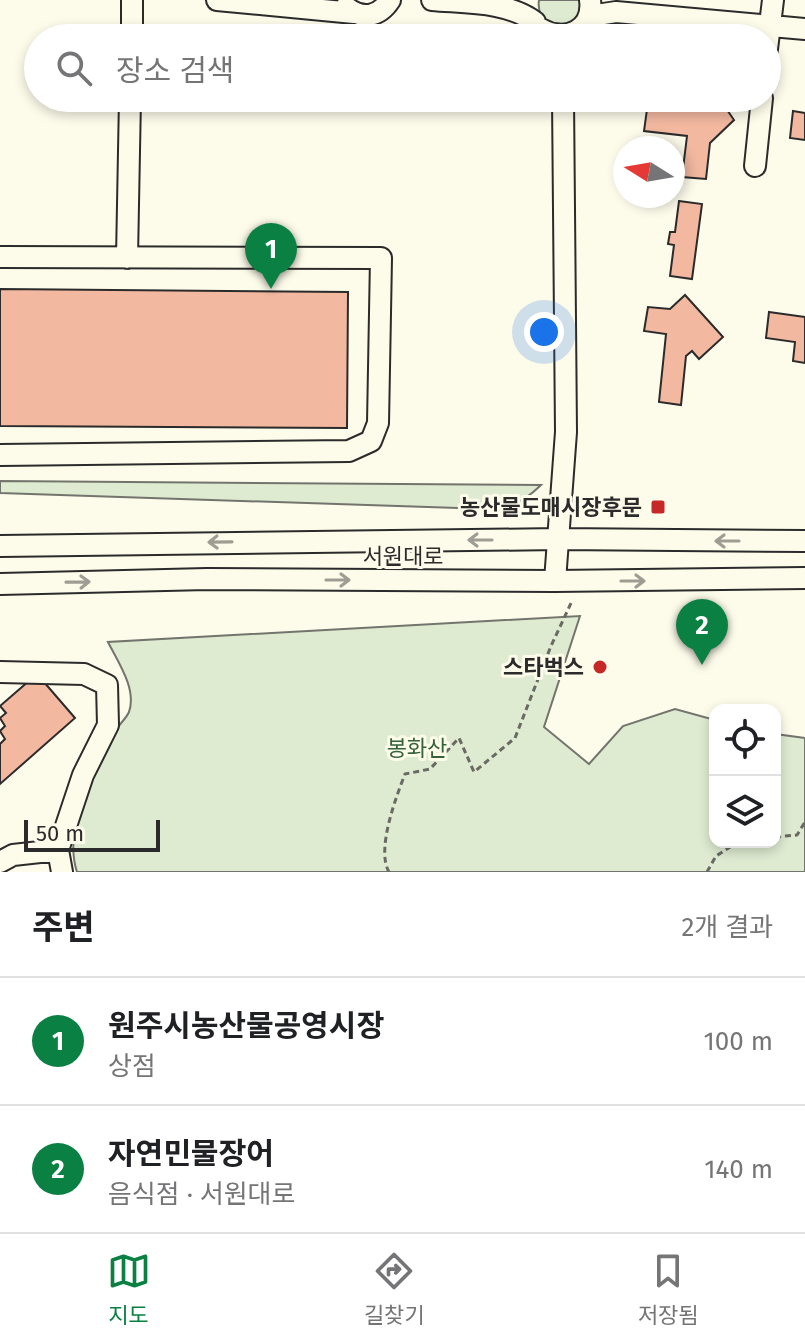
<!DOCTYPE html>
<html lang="ko">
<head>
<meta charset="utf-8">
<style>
  body { margin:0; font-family:"Fira Sans","Noto Sans KR",sans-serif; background:#f2f2f2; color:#202124 }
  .controls { position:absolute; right:24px; bottom:24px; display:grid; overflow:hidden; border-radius:16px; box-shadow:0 4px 12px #0003 }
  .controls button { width:72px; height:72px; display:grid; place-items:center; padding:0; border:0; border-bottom:2px solid #e0e0e0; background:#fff; color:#202124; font:40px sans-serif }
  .compass { position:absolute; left:613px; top:136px; width:72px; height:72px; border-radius:50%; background:#fff; box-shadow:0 4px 12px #0003; rotate:281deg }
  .scale { position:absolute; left:24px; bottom:20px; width:136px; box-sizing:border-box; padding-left:8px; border:4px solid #2b2b2b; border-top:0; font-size:22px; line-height:28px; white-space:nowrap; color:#2b2b2b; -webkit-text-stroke:6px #fdfbea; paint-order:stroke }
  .you { position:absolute; left:544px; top:332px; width:28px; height:28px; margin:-20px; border:6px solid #fff; border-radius:50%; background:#1a73e8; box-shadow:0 0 0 12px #1a73e833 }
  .badge { display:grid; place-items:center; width:52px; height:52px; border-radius:50%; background:#0b8043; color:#fff; font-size:26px; font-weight:700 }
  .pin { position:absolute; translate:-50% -66px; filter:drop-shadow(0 2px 4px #0008) }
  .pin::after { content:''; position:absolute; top:42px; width:28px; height:24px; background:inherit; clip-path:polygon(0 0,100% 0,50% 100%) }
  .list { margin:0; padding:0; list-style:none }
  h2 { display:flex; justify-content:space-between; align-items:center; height:104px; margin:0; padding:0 32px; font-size:34px }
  h2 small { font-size:26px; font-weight:400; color:#757577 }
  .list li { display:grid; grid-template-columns:52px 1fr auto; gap:24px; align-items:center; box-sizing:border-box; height:128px; padding:0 32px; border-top:2px solid #e0e0e0 }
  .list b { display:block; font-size:30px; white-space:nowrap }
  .list p { margin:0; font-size:26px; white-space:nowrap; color:#757577 }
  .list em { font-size:26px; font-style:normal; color:#757577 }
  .icon { flex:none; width:44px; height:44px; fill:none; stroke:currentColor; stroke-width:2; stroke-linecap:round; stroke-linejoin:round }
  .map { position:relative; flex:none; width:805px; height:872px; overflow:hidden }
  .search { position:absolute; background:#fff; box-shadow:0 4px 12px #0003; left:24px; right:24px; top:24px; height:88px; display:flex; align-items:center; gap:20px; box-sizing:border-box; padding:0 28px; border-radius:44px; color:#757577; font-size:30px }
  .sheet { height:360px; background:#fff }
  nav { display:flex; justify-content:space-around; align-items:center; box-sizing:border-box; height:112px; border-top:2px solid #e0e0e0; background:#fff; font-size:22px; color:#757577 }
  nav a { display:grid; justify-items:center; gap:4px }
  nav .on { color:#0b8043 }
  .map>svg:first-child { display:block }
</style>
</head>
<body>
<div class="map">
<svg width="805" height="872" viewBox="0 0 805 872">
  <rect width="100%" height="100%" fill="#fdfbea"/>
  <!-- green -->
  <path fill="#deebd1" stroke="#74746e" stroke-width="2" d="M539 0H582L581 13 573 24 552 26C543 19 537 13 539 0Z
    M0 481 541 485C513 513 495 508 458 508L0 493Z
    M580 616 544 727 589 764 623 726 675 709 715 720V842H775V734L805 738V872H77C63 830 92 768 115 732 118 725 126 719 129 712 137 689 118 662 108 642Z"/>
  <!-- building -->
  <path fill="#f2b8a0" stroke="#2b2b2b" stroke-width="2" d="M688 98H719L734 120 710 143 706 179 682 177 687 136 644 131 648 102 681 105Z
    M793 111 805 113V140L790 138Z
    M679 201 702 204 692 279 670 276 674 245 668 244 670 232H675Z
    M0 289 348 292 347 428 0 426Z
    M685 295 723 337 699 359 692 351 686 356 681 405 659 402 666 334 644 331 648 307 670 309Z
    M769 312 805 317V363L793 361 795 342 766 338Z
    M37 674 75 718 0 784V744L5 739 0 731 5 726 0 718 6 713 0 706Z"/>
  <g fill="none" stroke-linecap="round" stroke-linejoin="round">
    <!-- minor casing -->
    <g stroke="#2b2b2b" stroke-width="24">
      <path id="minor" d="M217 0 354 13
        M432 0C465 3 507 1 535 22
        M346 7C362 20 379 17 390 0
        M590 16 616 12 805 29
        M541 29C565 43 594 30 590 0
        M132 38V0
        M767 49 773 0
        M755 166 762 98
        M0 257 381 258 378 423 371 441 349 451 0 455
        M127 258 130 98
        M0 546 558 539 805 541
        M555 581 566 432 563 98
        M0 584 207 579 555 581 805 578
        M0 672 84 674 107 685 108 725 83 775 58 850 62 872
        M0 862 13 855 58 850"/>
    </g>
    <!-- path -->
    <path stroke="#6a6964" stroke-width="3" stroke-dasharray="6 4" stroke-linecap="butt" d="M775 837 797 835 805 822
      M389 872C376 850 396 797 405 774L430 769 459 738 474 772 515 738 551 646 572 601
      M707 872 716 856 738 842"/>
    <!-- minor -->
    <use href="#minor" stroke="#fdfbea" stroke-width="20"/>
  </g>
  <!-- one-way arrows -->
  <defs><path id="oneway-shaft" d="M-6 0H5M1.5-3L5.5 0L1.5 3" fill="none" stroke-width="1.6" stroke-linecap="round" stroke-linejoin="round" transform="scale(2)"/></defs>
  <g stroke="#9e9d94">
    <use href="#oneway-shaft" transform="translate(480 540) rotate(180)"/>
    <use href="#oneway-shaft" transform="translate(727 541) rotate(-180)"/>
    <use href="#oneway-shaft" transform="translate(220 542) rotate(179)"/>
    <use href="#oneway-shaft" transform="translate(338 580)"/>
    <use href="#oneway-shaft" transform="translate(633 581)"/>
    <use href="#oneway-shaft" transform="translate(78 582) rotate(-1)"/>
  </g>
  <!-- markers -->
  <g fill="#c62828" stroke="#fdfbea" stroke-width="3">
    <rect x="650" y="499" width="16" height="16" rx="4"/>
    <circle cx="600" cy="667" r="8"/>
  </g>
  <g text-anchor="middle" stroke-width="6" stroke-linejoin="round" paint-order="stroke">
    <!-- poi labels -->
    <g font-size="22" font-weight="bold" fill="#2b2b2b" stroke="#fdfbea" text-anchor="end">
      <text x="642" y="515">농산물도매시장후문</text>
      <text x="584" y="675">스타벅스</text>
    </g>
    <!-- street labels -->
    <g font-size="22" fill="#2b2b2b" stroke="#fdfbea">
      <text x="403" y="564">서원대로</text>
    </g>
    <!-- park labels -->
    <g font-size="22" fill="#34623c" stroke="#fdfbea">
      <text x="417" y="756">봉화산</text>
    </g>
  </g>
</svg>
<div class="controls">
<button><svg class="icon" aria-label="locate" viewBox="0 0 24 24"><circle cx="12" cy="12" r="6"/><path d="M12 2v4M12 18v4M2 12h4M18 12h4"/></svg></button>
<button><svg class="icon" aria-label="layers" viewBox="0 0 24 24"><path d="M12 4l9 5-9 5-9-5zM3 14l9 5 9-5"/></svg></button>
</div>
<svg class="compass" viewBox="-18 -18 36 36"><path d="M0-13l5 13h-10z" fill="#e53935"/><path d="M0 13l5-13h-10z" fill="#757577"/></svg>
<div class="scale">50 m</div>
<div class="you"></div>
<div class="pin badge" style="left:271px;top:289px">1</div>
<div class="pin badge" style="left:702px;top:665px">2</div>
<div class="search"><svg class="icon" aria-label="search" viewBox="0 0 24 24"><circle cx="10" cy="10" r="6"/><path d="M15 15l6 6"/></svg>장소 검색</div>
</div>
<section class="sheet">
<h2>주변<small>2개 결과</small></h2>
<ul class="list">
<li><span class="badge">1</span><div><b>원주시농산물공영시장</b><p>상점</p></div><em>100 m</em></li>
<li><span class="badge">2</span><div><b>자연민물장어</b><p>음식점 · 서원대로</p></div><em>140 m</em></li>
</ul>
</section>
<nav>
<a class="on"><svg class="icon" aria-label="map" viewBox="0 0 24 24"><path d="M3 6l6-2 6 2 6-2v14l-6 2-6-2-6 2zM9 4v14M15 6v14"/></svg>지도</a>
<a><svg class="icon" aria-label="directions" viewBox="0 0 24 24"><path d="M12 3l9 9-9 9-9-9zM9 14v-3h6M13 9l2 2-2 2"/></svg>길찾기</a>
<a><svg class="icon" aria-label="saved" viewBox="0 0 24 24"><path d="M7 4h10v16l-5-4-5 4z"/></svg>저장됨</a>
</nav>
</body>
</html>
